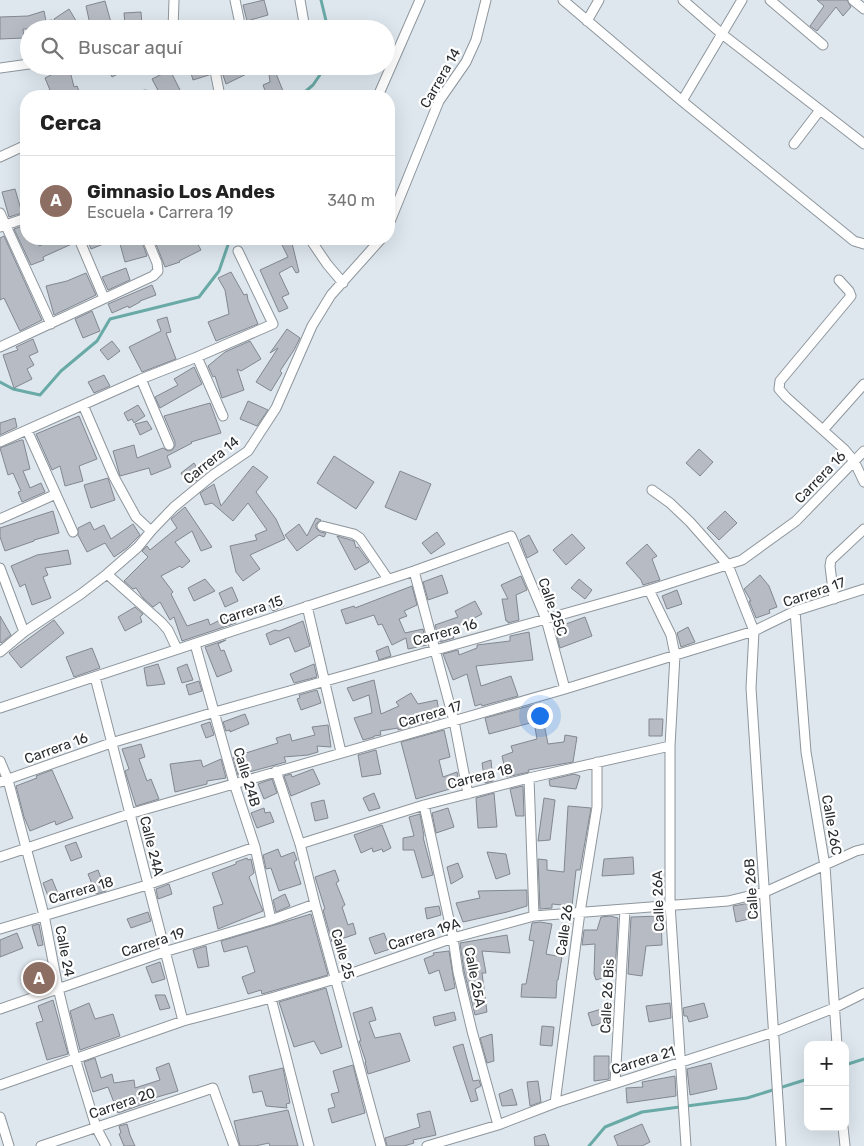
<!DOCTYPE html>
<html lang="es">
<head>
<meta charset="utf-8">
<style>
  body { margin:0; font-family:Rubik,sans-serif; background:#f2f2f2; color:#222 }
  .controls { position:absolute; right:15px; bottom:15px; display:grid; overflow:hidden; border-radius:10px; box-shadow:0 5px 20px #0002 }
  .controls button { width:45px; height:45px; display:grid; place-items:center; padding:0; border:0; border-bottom:1px solid #e0e0e0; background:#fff; color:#222; font:25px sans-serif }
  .you { position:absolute; left:539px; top:715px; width:18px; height:18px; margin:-12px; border:4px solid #fff; border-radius:50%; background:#1a73e8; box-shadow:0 0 0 8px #1a73e833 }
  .badge { display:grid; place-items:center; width:32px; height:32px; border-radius:50%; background:#cc437c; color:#fff; font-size:16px; font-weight:700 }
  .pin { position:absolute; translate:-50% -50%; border:2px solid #fff; box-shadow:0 1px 5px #0006 }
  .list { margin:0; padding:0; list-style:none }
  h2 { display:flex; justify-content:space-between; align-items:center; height:65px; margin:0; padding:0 20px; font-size:21px }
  h2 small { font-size:16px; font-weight:400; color:#767676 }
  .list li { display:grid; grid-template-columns:32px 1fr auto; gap:15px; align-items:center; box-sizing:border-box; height:90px; padding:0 20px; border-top:1px solid #e0e0e0 }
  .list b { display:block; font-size:19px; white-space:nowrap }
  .list p { margin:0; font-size:16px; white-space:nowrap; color:#767676 }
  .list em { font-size:16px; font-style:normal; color:#767676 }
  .icon { flex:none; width:28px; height:28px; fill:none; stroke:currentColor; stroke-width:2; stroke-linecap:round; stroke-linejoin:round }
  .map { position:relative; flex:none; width:864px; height:1146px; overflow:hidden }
  .search { position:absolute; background:#fff; box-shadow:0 5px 20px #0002; left:20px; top:20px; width:375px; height:55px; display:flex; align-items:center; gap:12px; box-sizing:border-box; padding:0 18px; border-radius:28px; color:#767676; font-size:19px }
  .panel { position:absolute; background:#fff; box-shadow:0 5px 20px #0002; left:20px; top:90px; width:375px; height:155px; border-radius:20px }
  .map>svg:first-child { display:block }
</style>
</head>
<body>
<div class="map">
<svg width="864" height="1146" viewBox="0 0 864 1146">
  <rect width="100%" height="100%" fill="#dee7ee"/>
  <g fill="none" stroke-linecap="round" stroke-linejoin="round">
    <!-- stream -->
    <path stroke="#69aaa7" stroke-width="3" d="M321 0 328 29
      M300 96 313 85 326 66
      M0 382 13 389 40 395 61 371 97 341 110 319 199 297 219 271 230 239
      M845 1065 864 1059
      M589 1146 605 1127 642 1112 747 1098 808 1079"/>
  </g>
  <!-- building -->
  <path fill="#b7bcc4" stroke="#838790" d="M264 0 268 15 247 21 243 5Z
    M817 0H847L851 7 843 16 836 7 817 31 810 26 824 6Z
    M105 1 112 26H110V29H91L86 6Z
    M69 9 81 29H59L54 19Z
    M44 11 46 21 45 24 46 29H23L24 38 0 39V17L28 16Z
    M141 12 142 25 125 26 124 13Z
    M107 66H133L112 77Z
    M201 66H206L209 75 193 80 190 70Z
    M228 66H263L226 84 221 69Z
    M268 66H273L285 96H267L263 85 270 82Z
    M69 67 74 87 77 86 81 96H37L50 90 45 78 59 71V70Z
    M170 70 183 96H161L152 79Z
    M15 189 22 213 9 217 2 192Z
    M26 225V239H37L39 246 56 239H73L74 243 43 257 44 260 31 265 14 229Z
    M4 236 42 320 20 331 4 298 0 300V238Z
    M87 239H116L91 249Z
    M141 239 147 256 125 262 120 244Z
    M154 239H195L201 250 179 261 180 262 165 267Z
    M279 239H291L299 272 296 273 292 266 279 273 289 294 282 297 288 308 279 312 260 270 288 257Z
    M126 268 130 280 108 290 102 277Z
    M231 272 244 295 247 294 248 300 258 324 216 341 208 322 229 314 225 290 218 278Z
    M86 273 96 295 54 315 46 286 67 281Z
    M152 285 156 295 140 301V302L129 308 128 306 112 313 108 304Z
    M92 311 100 331 83 338 75 319Z
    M167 317 171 332 166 333 176 359 142 372 129 347 161 331 157 320Z
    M287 329 300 338 294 350 280 371 282 373 271 391 256 382 278 348 270 353Z
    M33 339 38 352 29 356 34 365 27 369 32 379 14 388 3 355 18 350 16 347Z
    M112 341 120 351 108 360 100 350Z
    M250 341 261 359 241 371 237 369 244 390 222 398 215 376 213 377 208 366 225 352Z
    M194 367 202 384 160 408 155 397 178 385 174 379Z
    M104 375 110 386 94 393 88 382Z
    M248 401 268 410 257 426 240 419Z
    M210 403 221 433 191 442 192 443 167 456 171 467 151 475 149 468 120 476 113 451 134 445 137 458 163 448 168 451 172 450 175 446V442L164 416Z
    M138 405 145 416 134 423 132 419 128 421 124 413Z
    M79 416 97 459 79 466 83 481 65 486 60 466 52 470 36 434Z
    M15 418 17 427 0 435V423Z
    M147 421 152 429 140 435 135 424Z
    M21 440H23L30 469 23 471 30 488 41 483 45 492 22 502 18 492 21 491 13 473 8 475 0 448Z
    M699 449 713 462 700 476 686 463Z
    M334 456 374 482 356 509 317 483Z
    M194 463 202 476 196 481 195 478 187 483 181 473Z
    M253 466 268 477 256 492 276 519 285 539 250 555 260 569 243 581 236 572 230 546 257 540 255 535 267 530 248 503 233 521 212 503 205 505 200 493 214 484 221 506Z
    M400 471 431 484 416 520 385 507Z
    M108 478 115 500 91 508 84 485Z
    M185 507 212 547 201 551 192 531 175 542 190 561 182 568 180 566 161 576 173 592 171 594 187 626 208 619 210 625 232 614 236 623 182 641 174 617 170 620 160 602 153 607 143 598 136 588 133 589 124 581 148 557 142 551 147 546 150 550 177 528 171 519Z
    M53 511 59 533 34 540V541L5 551 0 537V528Z
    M725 511 737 523 719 540 707 528Z
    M316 518 321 520 316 524V528L320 532 326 533 324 537 319 535 297 551 285 535 299 524 307 536Z
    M90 522 94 530 104 525 111 539 133 524 140 535 127 548 114 557 105 543 87 552 78 535V528Z
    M437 532 445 544 431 554 422 543Z
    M572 534 585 548 566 565 553 550Z
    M529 535 538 552 527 558 520 540Z
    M337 536 354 541 356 548 358 547 369 562 355 570Z
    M647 544 657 556 652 559 660 580 643 585 641 580 626 563Z
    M68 550 71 564 45 568 48 575 43 577 51 598 32 605 25 584 20 587 11 566 37 555Z
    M442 575 448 593 428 600 423 582Z
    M760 575 769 586 777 607 769 610 770 613 756 618 749 601H751L744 589Z
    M521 576 527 590 516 595 519 620 508 623V621H506L502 599H508L501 585Z
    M205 579 215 591 194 601 188 588Z
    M579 579 592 590 585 599 571 588Z
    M412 586 417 605 404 611 407 616 399 619 405 633 423 629 427 645 408 649 406 638 392 645 382 624 378 625 374 615 346 624 341 610 354 606 355 608Z
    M232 587 238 601 225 607 219 593Z
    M677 590 682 604 667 609 662 596Z
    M278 595 284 606 273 611 267 602Z
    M475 601 482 614 451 630 454 638 440 642 435 625 458 617 455 611Z
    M135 607 143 614 140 617 142 622 125 631 118 617Z
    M0 616 11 635 1 643 0 641Z
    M585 617 592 636 560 648 555 628Z
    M54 620 64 633 21 668 9 653Z
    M303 621 310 646 295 652 289 637 270 645 266 634 275 630 279 631Z
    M688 627 695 642 681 647 677 633Z
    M529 632 533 660 476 666 481 686 511 676 518 696 482 706 481 704 475 706 467 674 453 680 443 654 458 650 459 655 477 648V645L510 641V636Z
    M226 640 218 644 221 651 224 650 232 671 217 677 205 647Z
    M388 646 391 656 379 660 376 651Z
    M92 648 100 668 74 677 66 657Z
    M158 664 165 684 147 686 144 668Z
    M187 664 193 680 182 683 177 668Z
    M314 664 317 677 294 683 290 674Z
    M374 680 381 714 399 706 396 702 411 693 418 704 437 700 440 718 398 730V728L380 731 381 735 374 736V737L363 740 354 718 372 713 369 695 353 701 347 688Z
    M199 681 202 691 189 695 186 685Z
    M317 690 321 703 301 710 297 699 300 698 299 695Z
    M540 703 548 744 564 742 565 735 577 737 573 762 528 770 529 772 507 777 502 756 513 752 511 746 537 739 534 722 489 734 485 718Z
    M245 714 249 724 230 732V730L226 731 223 722Z
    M649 719H663L662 736H649Z
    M210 722 214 735 206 738 201 725Z
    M328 725 331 747 317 746 318 752 308 755 284 757 286 762 238 775 233 757 278 743 276 738 290 734 292 741 315 735 312 727Z
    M444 730 450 757 439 760 443 777 457 772 460 786 416 799 401 742Z
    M141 744 145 757 139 759 147 781 151 779 159 799 136 806 125 771 129 769 122 749Z
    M376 750 381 774 362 777 358 755Z
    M221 759 226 778 207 781V784L175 792 170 764 201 760 203 767Z
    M491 760 493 781 485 783 482 763Z
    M313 769 320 784 291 796 284 776 291 774 292 777Z
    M52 770 73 818 56 825 55 821 30 831 24 817 16 786 37 778 36 776Z
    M574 774 580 776 576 789 550 786 549 780Z
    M272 779 277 793 264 799 258 784Z
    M523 786 524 816H516L510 789Z
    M374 793 380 808 369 811 363 798Z
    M494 793 497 827 478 828 476 798Z
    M544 798 555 800 550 840 538 841Z
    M324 800 328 818 315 821 311 803Z
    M568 806 591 808 580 870H576L572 906 552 904V908L540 909 538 859 547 860V870L564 872Z
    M264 808 265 813 270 812 274 822 257 828 251 813Z
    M448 808 454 827 436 833 432 813Z
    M420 814 424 836 423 837 433 875 422 878 414 850H403V838L414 836 409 817Z
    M382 825 391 848 383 852 382 849 373 852 372 848 361 853 354 835Z
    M76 842 82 857 71 861 65 846Z
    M278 849 281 857 294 852 297 860 294 862 301 884 279 891 271 868 266 869 263 855Z
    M487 852 506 854 510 874 496 879Z
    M633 857 634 874 602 876 604 859Z
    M247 858 248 860 251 859 254 873 249 877 263 911 218 929 213 907 223 904 212 873 236 864V862Z
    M458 863 463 877 451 884 447 867Z
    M98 870 106 891 96 894 88 874Z
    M335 870 339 881 336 883 345 905 342 907 348 925 353 923 356 934 332 942 323 910 325 909 315 877Z
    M52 879 61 901 51 904 43 883Z
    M169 884 172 894 158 899 156 889Z
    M527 890V906L507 912 463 922 456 903 480 898 478 891Z
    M285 894 290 906 276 912 273 900Z
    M750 903 753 918 736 922 733 906Z
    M439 906 441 915 427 919 425 908Z
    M148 912 151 921 131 928 127 919Z
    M311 914 328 975 262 994 261 990 248 994 242 977 255 972 247 946 224 952 221 941Z
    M610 916 618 918 615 974 596 980 594 974 595 944 582 945 584 930H597L601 917Z
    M661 916 662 945 646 946 642 976 628 974 631 917Z
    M540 922 552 924 546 954 562 957 558 980H557L556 998 521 997 522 984H526L534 941 529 940 532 923Z
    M39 924 43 945 38 946 32 926Z
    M17 933 23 948 0 957V940Z
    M384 933 390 949 375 954 369 938Z
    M507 935 510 953 482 951 486 973H482L487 1012 475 1015 464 971 460 943Z
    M206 946 209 966 198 968 193 950Z
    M449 951 455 988 445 991 439 970 429 974 424 959 434 955 433 953Z
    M160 962 165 979 152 983 146 967Z
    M326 988 342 1047 321 1054 314 1041 294 1047 279 1002Z
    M155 995H165L170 1008 160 1010Z
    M53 1000 68 1054 47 1060 36 1023 43 1021 38 1006Z
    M89 1003 95 1019 113 1014 120 1036 80 1050 70 1011Z
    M670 1003 671 1018 649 1022 646 1006Z
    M704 1003 708 1017 689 1022 687 1016H684L683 1008Z
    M372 1007 376 1020 369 1022 375 1038 400 1033 410 1061 368 1074 365 1062H366L359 1041H361L353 1013Z
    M608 1007 612 1020 592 1026 588 1013Z
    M454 1012 456 1020 435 1026 433 1017Z
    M542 1026 554 1027 552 1046 540 1045Z
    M492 1034 494 1061 487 1063 480 1038Z
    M463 1044 473 1081 479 1080 481 1086 475 1089 478 1100 471 1102 453 1047Z
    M594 1056H609V1079L594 1081Z
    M95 1058 101 1078 112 1074 114 1083 134 1080 135 1088 160 1080 156 1068 169 1063 178 1091 154 1098 155 1100 118 1113 108 1087 93 1092 84 1062Z
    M711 1063 717 1089 690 1095 687 1069Z
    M353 1065 365 1113 332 1123 328 1109 335 1107 331 1094 339 1092 333 1071Z
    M283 1068 290 1103 286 1104 287 1108 266 1106 262 1091 253 1093 249 1076Z
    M675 1076 676 1096 627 1103 626 1088 643 1087 642 1082Z
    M538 1081 541 1102 530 1106 527 1082Z
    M512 1089 517 1105 502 1106 499 1094Z
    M288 1110 298 1146H270L269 1143 255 1146H240L234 1121Z
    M430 1111 436 1135 413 1140 414 1143 404 1146H387L385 1138 420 1127 417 1114Z
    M127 1124 130 1135 135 1146H124L119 1134 121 1133 119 1126Z
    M642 1124 650 1142 642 1146H618L614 1136Z
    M545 1134 549 1146H535L534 1137Z"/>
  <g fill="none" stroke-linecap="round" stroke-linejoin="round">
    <!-- street casing -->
    <g stroke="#8e969c" stroke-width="11">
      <path id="street" d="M235 0 239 19
        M300 0 304 23 302 29
        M563 0 682 101 854 241 864 244
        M683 0 722 34 864 144
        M770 0 823 45
        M853 0 864 9
        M587 21 599 0
        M51 25 53 29
        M173 29 174 0
        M214 66 220 96
        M0 68 29 64
        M141 96 145 95
        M378 96 420 0
        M682 101 742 0
        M794 144 820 110
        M0 157 26 145
        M0 213 51 324
        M389 224 439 101 466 62 476 40 486 0
        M0 227 26 218
        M79 239 104 298
        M310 239 327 264 343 283
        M839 280 849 291 851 296 780 381 779 389 786 397 844 449 854 461 864 482
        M0 347 153 276 158 271 157 263 147 239
        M197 357 223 416
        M141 379 169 445
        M83 405 114 477 136 517 151 531
        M27 430 73 532
        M823 430 864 384
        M0 442 141 379 197 357 273 324 238 251
        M652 490 670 503 690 522 728 565 754 631 751 688 781 1146
        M0 519 56 494
        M322 526 354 534 360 538 388 579
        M0 568 24 632
        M414 571 454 721 468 794
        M107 574 161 622 168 630 177 649
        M649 590 671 635 675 655 670 746V904L686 1146
        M834 599 830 566 831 560 864 529
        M307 606 341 752
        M795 611 806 752 825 866 837 1045
        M195 644 234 783 255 847 271 920
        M0 652 24 632 81 594 107 574 138 547 151 531 174 507 213 475 248 451 276 408 312 326 331 295 381 239
        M95 677 183 1021
        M0 708 414 571 511 536 546 619 565 689
        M0 761 8 780 44 915 58 988 75 1058 96 1127 106 1146
        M276 771 300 844 315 904 381 1146
        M529 778 534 916
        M0 782 111 743 215 712 649 590 742 560 796 521 864 451
        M424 805 453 938 458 972 472 1031 498 1125
        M300 844 424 805 529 778 670 746
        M0 857 129 814 565 689 754 631 795 611 864 589
        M0 929 147 885 255 847
        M271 998 309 1146
        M0 1009 164 952 271 920 315 904
        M615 1083 625 910
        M0 1085 183 1021 271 998 335 979 453 938 534 916 728 901 765 892 856 851 864 849
        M555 1103 580 912 597 807V762
        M0 1117 9 1146
        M843 1127 845 1146
        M41 1146 213 1088 234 1146
        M427 1146 498 1125 555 1103 774 1032 834 1008 864 993"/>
    </g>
    <!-- street -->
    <use href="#street" stroke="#fff" stroke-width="9"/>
  </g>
  <g text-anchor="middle" stroke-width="4.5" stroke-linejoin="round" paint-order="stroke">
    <!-- street labels -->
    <g font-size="14" fill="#292d2f" stroke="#fff">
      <text transform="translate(440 78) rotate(-60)" y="5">Carrera 14</text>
      <text transform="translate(211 460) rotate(-39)" y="5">Carrera 14</text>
      <text transform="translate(820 477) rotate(-46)" y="5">Carrera 16</text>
      <text transform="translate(814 592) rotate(-19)" y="5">Carrera 17</text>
      <text transform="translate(553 607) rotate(70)" y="5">Calle 25C</text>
      <text transform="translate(251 610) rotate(-18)" y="5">Carrera 15</text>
      <text transform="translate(445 632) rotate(-16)" y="5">Carrera 16</text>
      <text transform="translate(430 714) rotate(-16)" y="5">Carrera 17</text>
      <text transform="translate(56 748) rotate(-20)" y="5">Carrera 16</text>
      <text transform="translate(480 776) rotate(-14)" y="5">Carrera 18</text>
      <text transform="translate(247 777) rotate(73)" y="5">Calle 24B</text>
      <text transform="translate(832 825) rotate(80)" y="5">Calle 26C</text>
      <text transform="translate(152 846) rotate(76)" y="5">Calle 24A</text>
      <text transform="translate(751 889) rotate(-94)" y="5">Calle 26B</text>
      <text transform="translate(81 890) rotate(-16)" y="5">Carrera 18</text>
      <text transform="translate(658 901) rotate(-92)" y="5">Calle 26A</text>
      <text transform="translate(564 930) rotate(-82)" y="5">Calle 26</text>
      <text transform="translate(424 934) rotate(-18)" y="5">Carrera 19A</text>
      <text transform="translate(153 942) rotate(-18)" y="5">Carrera 19</text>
      <text transform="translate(65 951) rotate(79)" y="5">Calle 24</text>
      <text transform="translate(343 954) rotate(74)" y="5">Calle 25</text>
      <text transform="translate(475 977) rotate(79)" y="5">Calle 25A</text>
      <text transform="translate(607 996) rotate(-87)" y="5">Calle 26 Bis</text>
      <text transform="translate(643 1060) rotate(-17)" y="5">Carrera 21</text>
      <text transform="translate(122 1103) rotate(-19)" y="5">Carrera 20</text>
    </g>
  </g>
</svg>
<div class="controls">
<button>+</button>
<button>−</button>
</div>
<div class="you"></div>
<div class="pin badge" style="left:39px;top:978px;background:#8d6e63">A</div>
<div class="search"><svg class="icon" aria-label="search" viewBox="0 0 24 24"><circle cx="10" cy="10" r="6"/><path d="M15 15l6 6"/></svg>Buscar aquí</div>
<section class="panel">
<h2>Cerca<small></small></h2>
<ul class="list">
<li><span class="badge" style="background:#8d6e63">A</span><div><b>Gimnasio Los Andes</b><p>Escuela · Carrera 19</p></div><em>340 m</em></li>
</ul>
</section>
</div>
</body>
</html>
